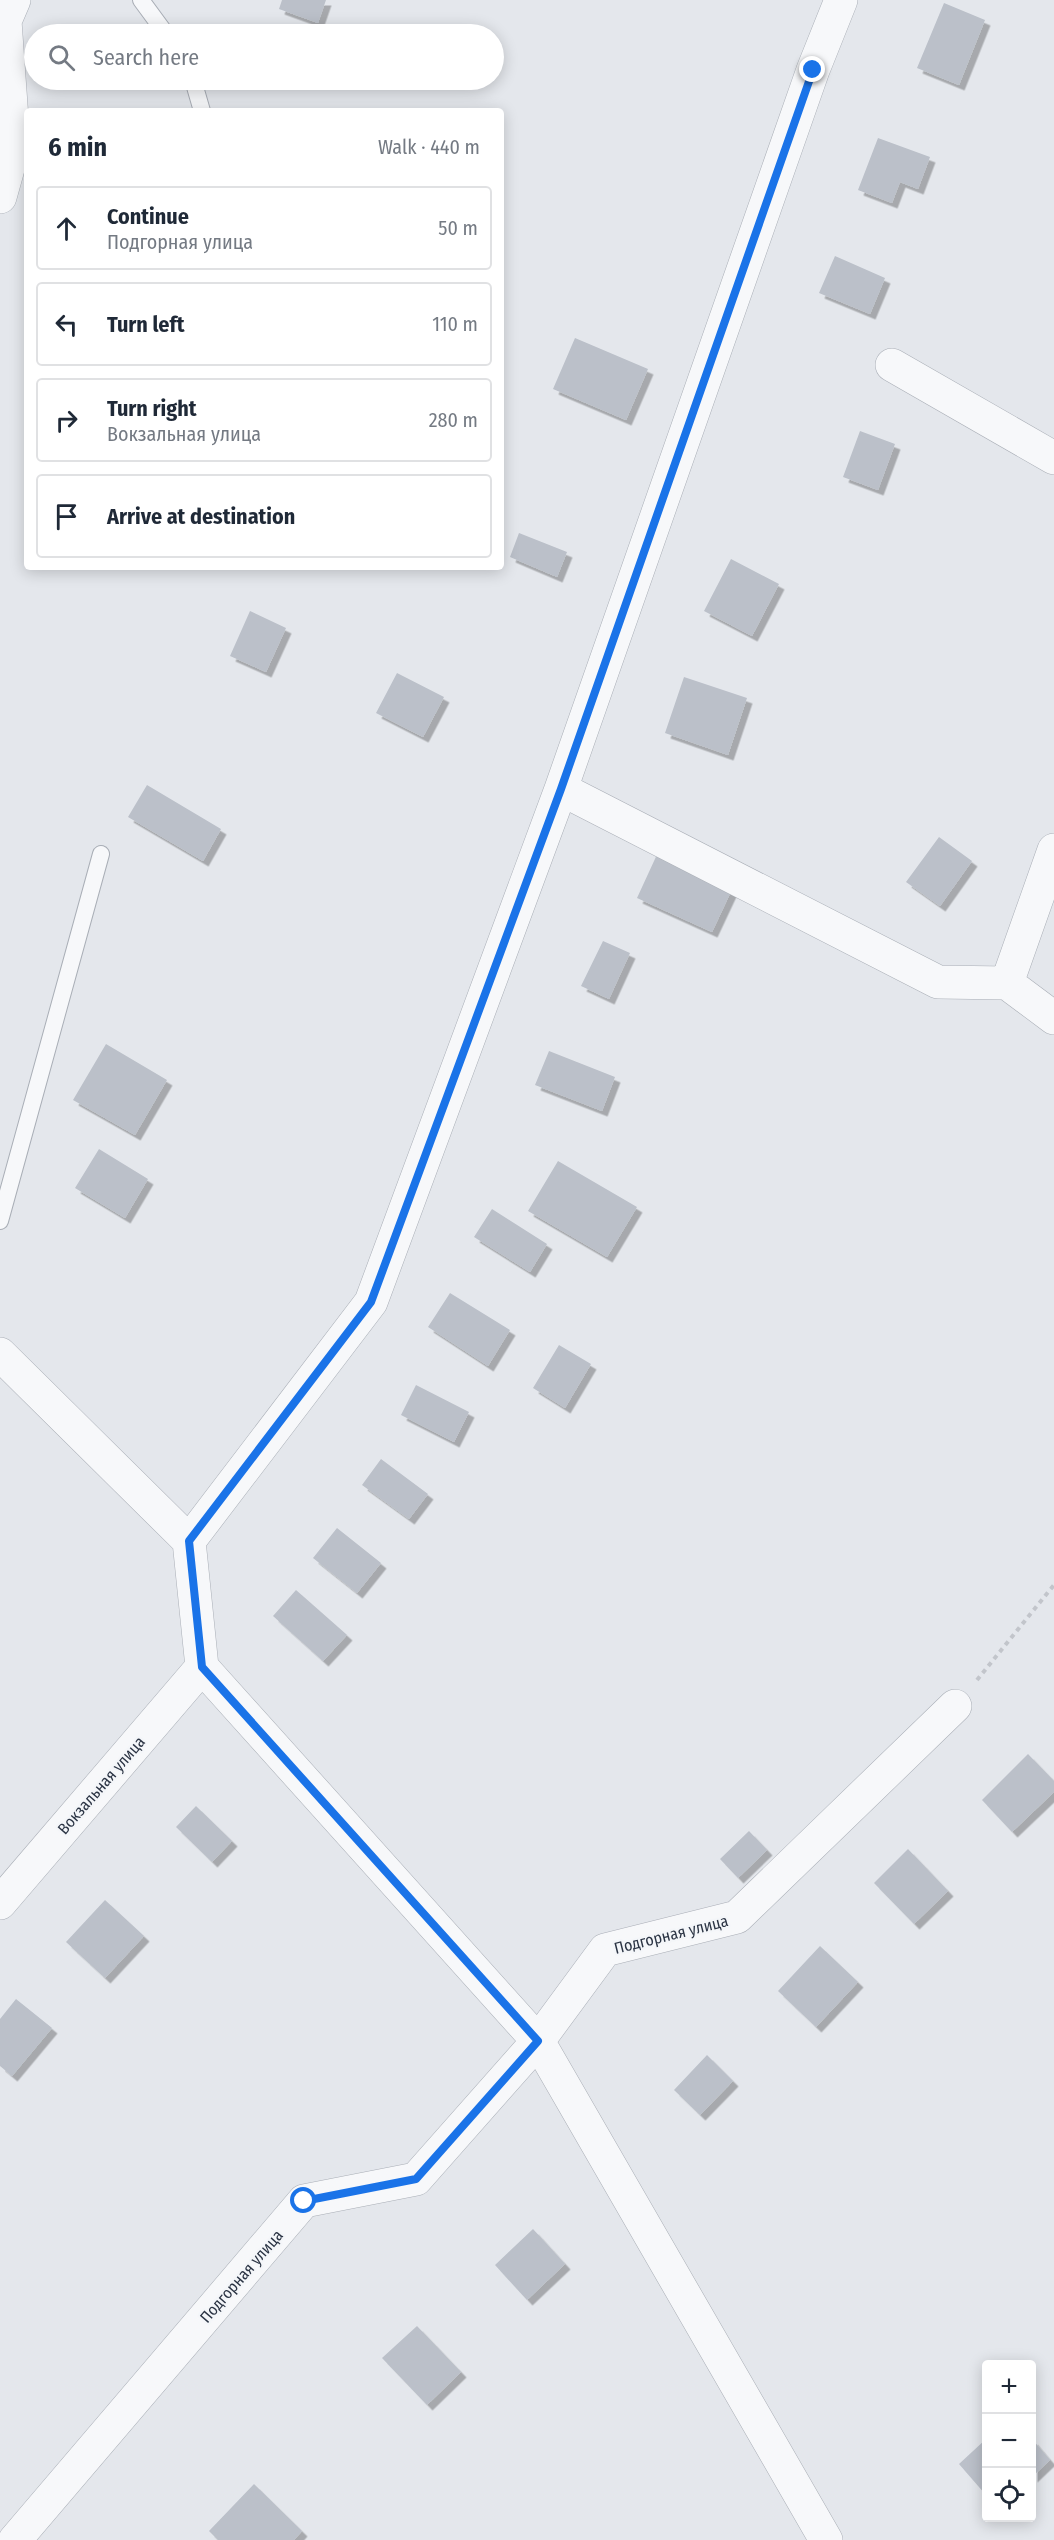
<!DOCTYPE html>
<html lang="en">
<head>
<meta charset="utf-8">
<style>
  body { margin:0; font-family:"Fira Sans Condensed",sans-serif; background:#f6f6f7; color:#1f2937 }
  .controls { position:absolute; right:18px; bottom:18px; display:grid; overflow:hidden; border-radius:6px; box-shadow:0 3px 15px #0003 }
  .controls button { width:54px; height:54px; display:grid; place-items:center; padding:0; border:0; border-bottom:2px solid #e0e1e3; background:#fff; color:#1f2937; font:30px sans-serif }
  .stop { position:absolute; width:18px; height:18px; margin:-14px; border:4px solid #1a73e8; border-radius:50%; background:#fff }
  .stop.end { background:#1a73e8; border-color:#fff; box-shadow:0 2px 6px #0008 }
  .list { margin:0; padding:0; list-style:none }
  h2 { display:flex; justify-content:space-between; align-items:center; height:78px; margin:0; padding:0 24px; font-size:26px }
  h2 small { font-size:20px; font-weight:400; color:#747a83 }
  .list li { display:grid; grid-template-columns:39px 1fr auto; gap:18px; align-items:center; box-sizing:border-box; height:84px; margin:0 12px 12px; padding:0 12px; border:2px solid #e0e1e3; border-radius:6px }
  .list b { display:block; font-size:22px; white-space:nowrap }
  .list p { margin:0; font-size:20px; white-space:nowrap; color:#747a83 }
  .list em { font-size:20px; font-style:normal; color:#747a83 }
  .icon { flex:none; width:33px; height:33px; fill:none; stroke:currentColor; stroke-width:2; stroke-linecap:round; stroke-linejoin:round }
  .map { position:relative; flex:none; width:1054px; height:2540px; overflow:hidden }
  .search { position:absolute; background:#fff; box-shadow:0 3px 15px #0003; left:24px; top:24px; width:480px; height:66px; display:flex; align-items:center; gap:15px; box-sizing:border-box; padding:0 21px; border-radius:33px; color:#747a83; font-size:22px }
  .panel { position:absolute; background:#fff; box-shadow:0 3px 15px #0003; left:24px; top:108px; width:480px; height:462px; border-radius:6px }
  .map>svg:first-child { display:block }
</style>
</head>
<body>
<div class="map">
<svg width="1054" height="2540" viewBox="0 0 1054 2540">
  <defs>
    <filter id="shadow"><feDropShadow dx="5.5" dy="5.5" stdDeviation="0" flood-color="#0004"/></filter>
  </defs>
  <rect width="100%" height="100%" fill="#e4e7ec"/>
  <!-- building -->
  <path fill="#bbc0c9" filter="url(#shadow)" d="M282 0H326L318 23 279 9Z
    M944 3 985 20 959 85 917 68Z
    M878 138 930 157 918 189 900 182 892 203 858 190Z
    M835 256 885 278 870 314 819 293Z
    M575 338 648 369 626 420 553 389Z
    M860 431 895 444 878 490 843 477Z
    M519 533 567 552 557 577 510 557Z
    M731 559 779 584 752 636 704 611Z
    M250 611 286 628 266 672 230 656Z
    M397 673 444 697 423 737 376 713Z
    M684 677 747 698 728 755 665 733Z
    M147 785 221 829 203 861 128 817Z
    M939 837 972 861 940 906 906 882Z
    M660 848 735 883 712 932 637 898Z
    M603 941 630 953 609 999 581 986Z
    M106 1044 167 1080 135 1135 73 1100Z
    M549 1051 615 1077 602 1111 535 1085Z
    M99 1149 148 1179 125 1218 75 1188Z
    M558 1161 637 1207 607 1257 528 1211Z
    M492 1209 547 1244 530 1272 474 1237Z
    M450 1293 510 1330 488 1366 428 1327Z
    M559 1345 591 1364 565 1408 533 1388Z
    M416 1385 469 1412 454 1442 401 1415Z
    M381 1459 428 1494 409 1519 362 1485Z
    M337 1528 381 1563 357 1593 313 1558Z
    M296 1590 347 1635 323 1661 273 1616Z
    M1028 1754 1054 1781V1792L1012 1832 982 1800Z
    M196 1806 232 1841 212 1862 176 1827Z
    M749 1831 767 1850 738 1878 720 1859Z
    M908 1849 948 1891 914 1924 874 1883Z
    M105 1900 144 1936 105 1978 66 1942Z
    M820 1946 858 1982 816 2027 778 1991Z
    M16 1999 52 2028 12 2076 0 2066V2019Z
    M707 2055 733 2081 700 2115 674 2090Z
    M533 2229 565 2264 527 2300 495 2265Z
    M417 2326 461 2372 427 2405 382 2358Z
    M986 2439V2495L959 2464Z
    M1032 2439 1050 2460 1032 2477Z
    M254 2484 302 2531 294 2540H218L209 2531Z"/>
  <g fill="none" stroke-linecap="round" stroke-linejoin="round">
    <!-- lane casing -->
    <g stroke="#a9aeb6" stroke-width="18">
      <path id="lane" d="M141 0 166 34
        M193 80 202 111
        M0 1221 101 854"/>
    </g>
    <!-- street casing -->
    <g stroke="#a9aeb6" stroke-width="34">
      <path id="street" d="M0 197 14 147 5 21 14 0
        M892 365 1054 458
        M561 789 938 982 1007 983 1054 1018
        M1007 983 1054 850
        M0 1354 189 1541 202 1667 538 2041 826 2540
        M189 1541 371 1302 561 789 813 70 841 0
        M0 1903 202 1667
        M15 2540 304 2201 416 2179 538 2041 605 1950 737 1917 955 1706"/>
    </g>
    <!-- path -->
    <path stroke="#c2c5cb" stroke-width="4" stroke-dasharray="4.5 4.5" stroke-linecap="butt" d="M977 1680 1054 1585"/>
    <!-- lane -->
    <use href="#lane" stroke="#f7f8fa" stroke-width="16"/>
    <!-- street -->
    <use href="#street" stroke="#f7f8fa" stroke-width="33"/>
  </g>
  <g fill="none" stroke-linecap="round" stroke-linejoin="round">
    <!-- route -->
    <path stroke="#1a73e8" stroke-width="8" d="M304 2201 416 2179 538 2041 202 1667 189 1541 371 1302 561 789 813 70"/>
  </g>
  <g text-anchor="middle" stroke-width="4.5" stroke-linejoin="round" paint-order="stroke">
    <!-- street labels -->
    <g font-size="16" fill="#2b3444" stroke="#f4f6f9">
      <text transform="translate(101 1785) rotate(-49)" y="6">Вокзальная улица</text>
      <text transform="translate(671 1934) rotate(-14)" y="6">Подгорная улица</text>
      <text transform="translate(241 2276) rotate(-49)" y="6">Подгорная улица</text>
    </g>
  </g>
</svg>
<div class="controls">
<button>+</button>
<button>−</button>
<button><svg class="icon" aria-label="locate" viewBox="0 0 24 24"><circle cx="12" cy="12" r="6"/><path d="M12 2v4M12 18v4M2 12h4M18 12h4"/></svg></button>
</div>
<div class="stop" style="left:304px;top:2201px"></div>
<div class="stop end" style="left:813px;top:70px"></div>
<div class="search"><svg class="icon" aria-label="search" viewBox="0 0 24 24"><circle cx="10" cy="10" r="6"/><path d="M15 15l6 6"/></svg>Search here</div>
<section class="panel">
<h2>6 min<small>Walk · 440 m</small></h2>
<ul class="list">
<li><svg class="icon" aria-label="ahead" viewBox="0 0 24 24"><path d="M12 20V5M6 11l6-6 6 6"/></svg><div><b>Continue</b><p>Подгорная улица</p></div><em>50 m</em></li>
<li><svg class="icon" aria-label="left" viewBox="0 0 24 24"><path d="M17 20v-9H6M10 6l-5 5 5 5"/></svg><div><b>Turn left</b></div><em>110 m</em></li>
<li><svg class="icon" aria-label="right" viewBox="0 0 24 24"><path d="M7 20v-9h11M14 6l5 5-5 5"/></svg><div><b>Turn right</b><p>Вокзальная улица</p></div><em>280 m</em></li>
<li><svg class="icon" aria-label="arrive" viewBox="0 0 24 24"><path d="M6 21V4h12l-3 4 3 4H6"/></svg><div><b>Arrive at destination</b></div></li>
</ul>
</section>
</div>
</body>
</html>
